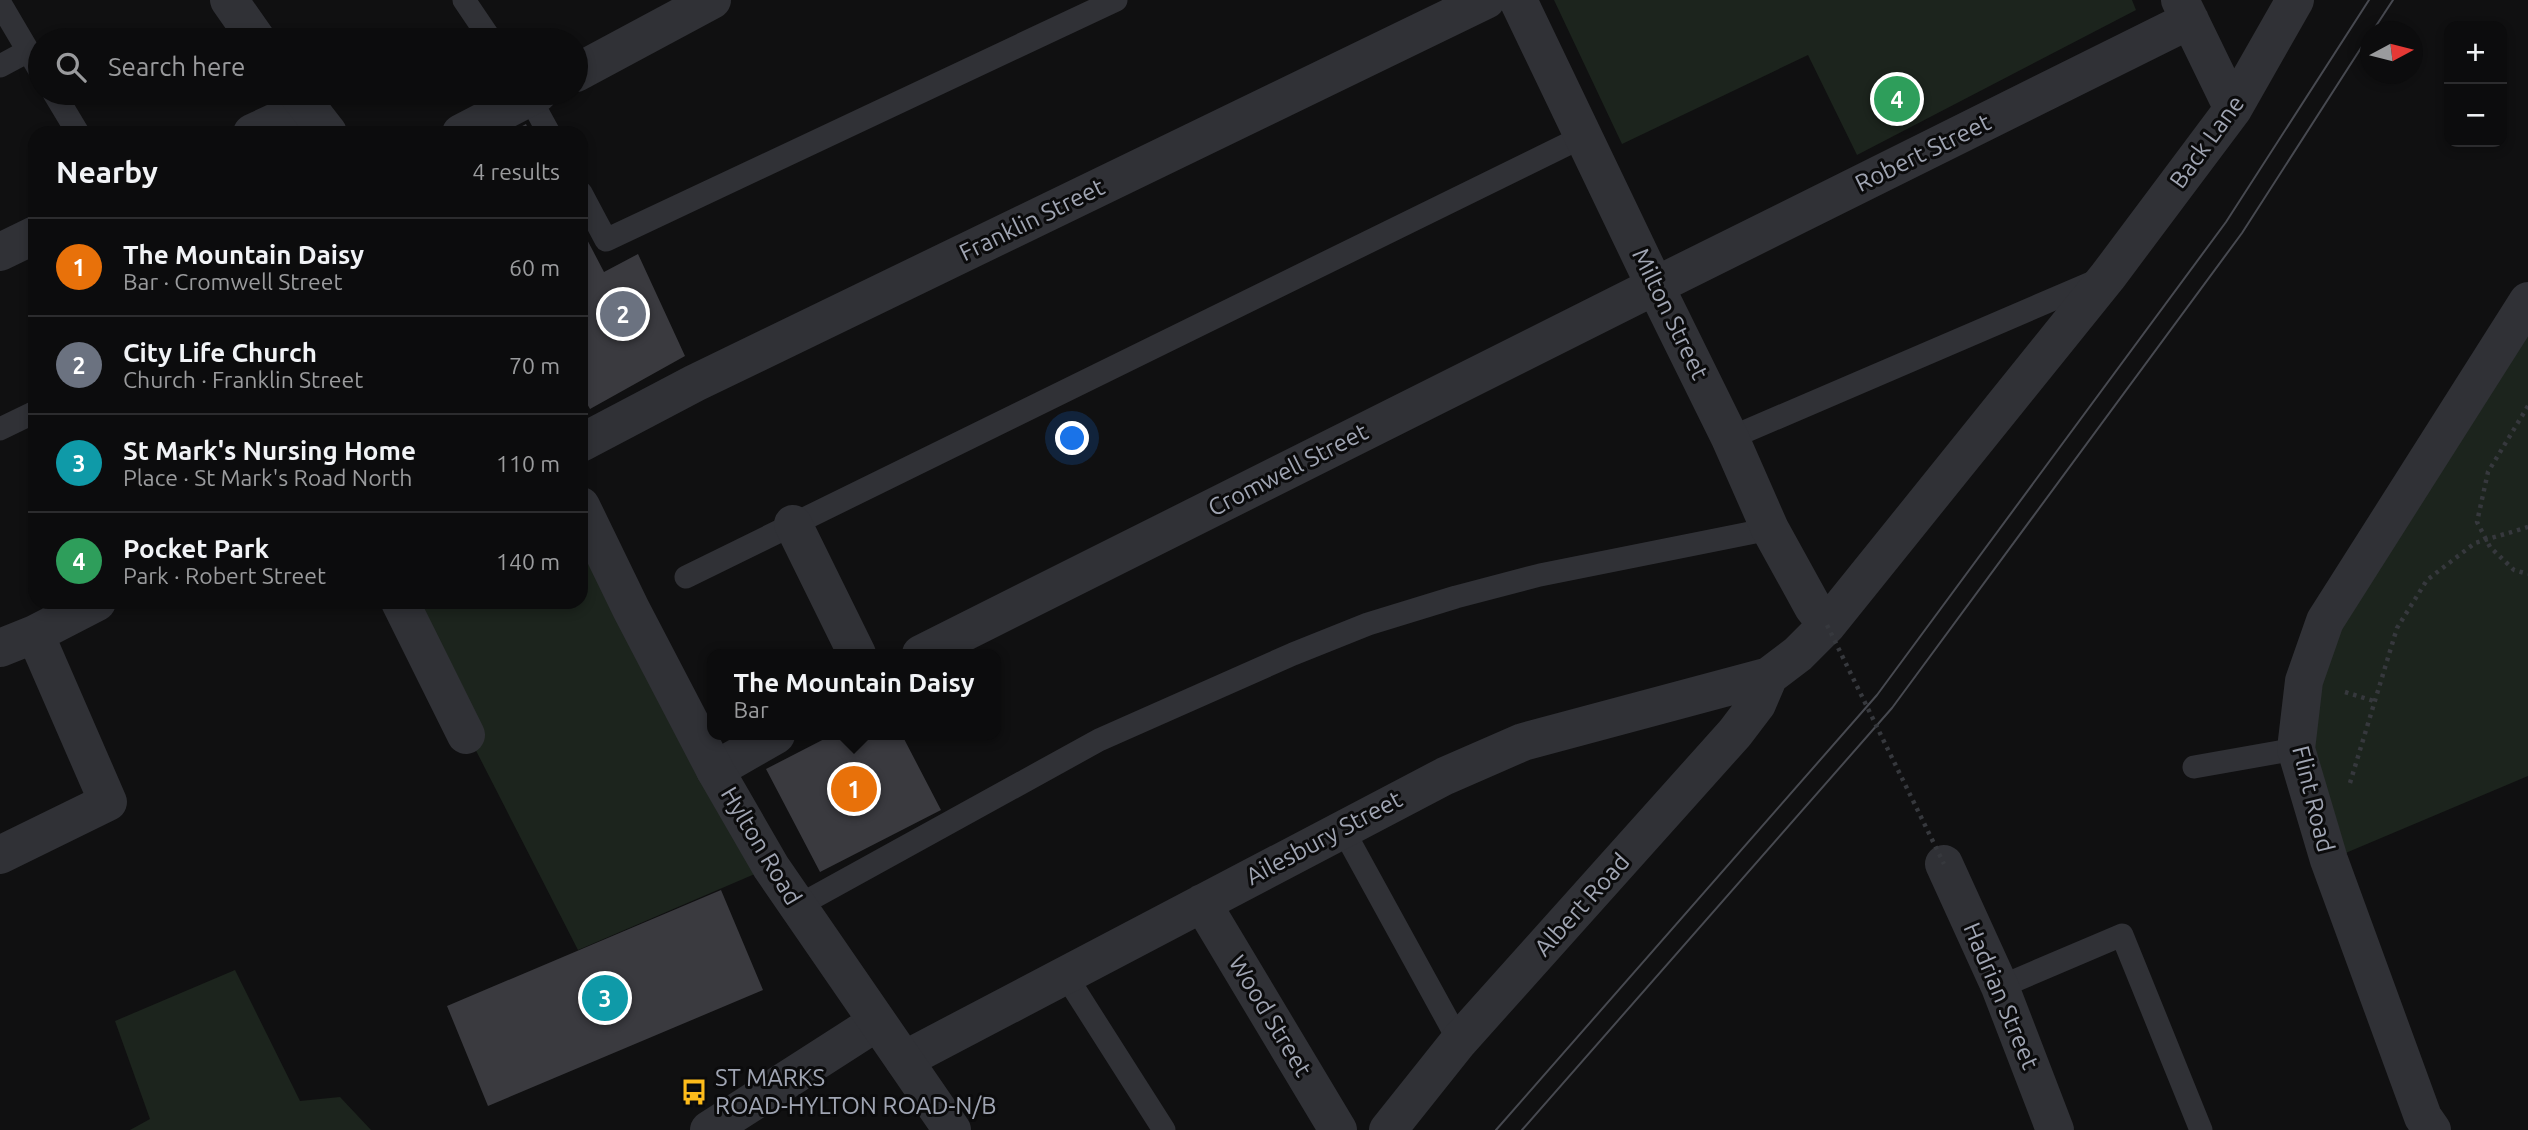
<!DOCTYPE html>
<html lang="en">
<head>
<meta charset="utf-8">
<style>
  body { margin:0; font-family:Ubuntu,sans-serif; background:#1a1a1b; color:#f1f3f6 }
  .controls { position:absolute; right:21px; top:21px; display:grid; overflow:hidden; border-radius:14px; box-shadow:0 4px 10px #0003 }
  .controls button { width:63px; height:63px; display:grid; place-items:center; padding:0; border:0; border-bottom:2px solid #2c2c2e; background:#0c0c0d; color:#f1f3f6; font:35px sans-serif }
  .compass { position:absolute; left:2360px; top:21px; width:63px; height:63px; border-radius:50%; background:#0c0c0d; box-shadow:0 4px 10px #0003; rotate:83deg }
  .you { position:absolute; left:1073px; top:439px; width:24px; height:24px; margin:-18px; border:5px solid #fff; border-radius:50%; background:#1a73e8; box-shadow:0 0 0 10px #1a73e833 }
  .badge { display:grid; place-items:center; width:46px; height:46px; border-radius:50%; background:#febc1b; color:#fff; font-size:23px; font-weight:700 }
  .pin { position:absolute; translate:-50% -50%; border:4px solid #fff; box-shadow:0 2px 7px #0006 }
  .popup { position:absolute; left:707px; top:649px; width:294px; height:91px; box-sizing:border-box; display:grid; place-content:center; border-radius:14px; background:#0c0c0d; filter:drop-shadow(0 2px 5px #0005); font-size:23px; white-space:nowrap; color:#9a9b9d }
  .popup b { font-size:26px; color:#f1f3f6 }
  .popup::after { content:''; position:absolute; left:50%; top:100%; margin-left:-14px; border:14px solid transparent; border-top-color:#0c0c0d }
  .list { margin:0; padding:0; list-style:none }
  h2 { display:flex; justify-content:space-between; align-items:center; height:91px; margin:0; padding:0 28px; font-size:30px }
  h2 small { font-size:23px; font-weight:400; color:#9a9b9d }
  .list li { display:grid; grid-template-columns:46px 1fr auto; gap:21px; align-items:center; box-sizing:border-box; height:98px; padding:0 28px; border-top:2px solid #2c2c2e }
  .list b { display:block; font-size:26px; white-space:nowrap }
  .list p { margin:0; font-size:23px; white-space:nowrap; color:#9a9b9d }
  .list em { font-size:23px; font-style:normal; color:#9a9b9d }
  .icon { flex:none; width:38px; height:38px; fill:none; stroke:currentColor; stroke-width:2; stroke-linecap:round; stroke-linejoin:round }
  .map { position:relative; flex:none; width:2528px; height:1130px; overflow:hidden }
  .search { position:absolute; background:#0c0c0d; box-shadow:0 4px 10px #0003; left:28px; top:28px; width:560px; height:77px; display:flex; align-items:center; gap:18px; box-sizing:border-box; padding:0 24px; border-radius:38px; color:#9a9b9d; font-size:26px }
  .panel { position:absolute; background:#0c0c0d; box-shadow:0 4px 10px #0003; left:28px; top:126px; width:560px; height:483px; border-radius:21px }
  .map>svg:first-child { display:block }
</style>
</head>
<body>
<div class="map">
<svg width="2528" height="1130" viewBox="0 0 2528 1130">
  <rect width="100%" height="100%" fill="#101011"/>
  <!-- green -->
  <path fill="#1c241d" d="M1554 0H2132L2136 10 1857 155 1808 55 1622 144Z
    M2528 301V776L2329 860 2304 681Z
    M581 506 771 867 578 950 400 602H581Z
    M235 970 300 1101 340 1097 371 1130H130L150 1119 115 1021Z"/>
  <!-- building -->
  <path fill="#3a3a3f" d="M526 124 530 133H509Z
    M581 228 604 272 638 254 685 356 590 409 581 393Z
    M832 735H902L941 810 820 872 766 769Z
    M721 890 763 990 488 1106 447 1006Z"/>
  <g fill="none" stroke-linecap="round" stroke-linejoin="round">
    <!-- path -->
    <path stroke="#36383d" stroke-width="4.5" stroke-dasharray="3.5 5" stroke-linecap="butt" d="M2528 406 2488 472 2477 522 2490 547 2514 570 2528 574
      M2345 692 2374 701
      M2350 783 2397 628 2427 580 2475 543 2528 527"/>
    <!-- service -->
    <path stroke="#303136" stroke-width="23" d="M464 0 491 40
      M0 3 40 71
      M0 66 28 51
      M54 93 78 133
      M527 93 549 133
      M581 193 606 240 1116 0
      M0 429 35 412
      M1730 438 2098 280
      M686 577 1584 136
      M2194 767 2296 749
      M1342 828 1459 1041
      M798 906 1099 740 1293 654 1368 624 1456 597 1540 575 1770 529
      M1066 976 1164 1130
      M2000 987 2122 935 2201 1130"/>
    <!-- minor -->
    <path stroke="#303136" stroke-width="38" d="M1518 0 1655 286 1730 438 1770 529 1813 607 1827 625
      M2180 0 2233 109
      M576 73 712 0
      M252 133 308 107
      M461 133 538 93
      M0 252 35 235
      M581 443 695 383 1486 0
      M793 524 857 654
      M400 602 466 735
      M0 648 35 634 97 602
      M921 654 1655 286 2190 20
      M715 770 776 735
      M0 855 108 802 35 634
      M1944 864 2000 987 2055 1130
      M1202 903 1338 1130
      M904 1060 1445 776 1523 742 1769 676 1798 654 1827 625 2108 276 2233 109 2295 0
      M709 1130 877 1022
      M1388 1130 1459 1041 1735 733 1757 704 1769 676
      M2432 1130 2423 1117 2329 860 2296 749 2304 681 2325 621 2528 301"/>
    <!-- tertiary -->
    <path stroke="#303136" stroke-width="38" d="M229 0 257 40
      M297 93 328 133
      M581 506 631 609 715 770 771 867 952 1130"/>
    <!-- tram -->
    <path stroke="#474950" stroke-width="2" d="M2372 32 2393 0
      M1496 1130 1877 695 2226 222 2369 0
      M1522 1130 1892 708 2242 233 2370 34"/>
    <!-- path-bridge -->
    <path stroke="#36383d" stroke-width="4.5" stroke-dasharray="3.5 5" stroke-linecap="butt" d="M1827 625 1944 864"/>
  </g>
  <!-- icons -->
  <defs>
    <g id="bus-bare" transform="scale(2.1)"><path d="M-5-6H5V4H4V6H2V4H-2V6H-4V4H-5ZM-3.5-4V0h7V-4ZM-3.5 1.2v1.5H-2V1.2ZM2 1.2v1.5H3.5V1.2Z" fill="#febc1b" stroke="#0b0b0c" stroke-width="2.5" paint-order="stroke"/></g>
  </defs>
  <g fill-rule="evenodd">
    <use href="#bus-bare" x="694" y="1092"/>
  </g>
  <g text-anchor="middle" stroke-width="6" stroke-linejoin="round" paint-order="stroke">
    <!-- street labels -->
    <g font-size="24" fill="#a0a5b3" stroke="#0b0b0c">
      <text transform="translate(2207 142) rotate(-54)" y="8">Back Lane</text>
      <text transform="translate(1923 153) rotate(-26)" y="8">Robert Street</text>
      <text transform="translate(1032 220) rotate(-26)" y="8">Franklin Street</text>
      <text transform="translate(1670 314) rotate(64)" y="8">Milton Street</text>
      <text transform="translate(1288 470) rotate(-27)" y="8">Cromwell Street</text>
      <text transform="translate(2313 799) rotate(76)" y="8">Flint Road</text>
      <text transform="translate(1324 838) rotate(-28)" y="8">Ailesbury Street</text>
      <text transform="translate(761 846) rotate(59)" y="8">Hylton Road</text>
      <text transform="translate(1582 905) rotate(-48)" y="8">Albert Road</text>
      <text transform="translate(2001 996) rotate(67)" y="8">Hadrian Street</text>
      <text transform="translate(1270 1016) rotate(59)" y="8">Wood Street</text>
    </g>
    <!-- poi labels -->
    <g font-size="24" fill="#a0a5b3" stroke="#0b0b0c" text-anchor="start">
      <text x="715" y="1086">ST MARKS<tspan x="715" dy="28">ROAD-HYLTON ROAD-N/B</tspan></text>
    </g>
  </g>
</svg>
<div class="controls">
<button>+</button>
<button>−</button>
</div>
<svg class="compass" viewBox="-18 -18 36 36"><path d="M0-13l5 13h-10z" fill="#e53935"/><path d="M0 13l5-13h-10z" fill="#9a9b9d"/></svg>
<div class="you"></div>
<div class="pin badge" style="left:854px;top:789px;background:#e8710a">1</div>
<div class="popup"><b>The Mountain Daisy</b>Bar</div>
<div class="pin badge" style="left:623px;top:314px;background:#6b7280">2</div>
<div class="pin badge" style="left:605px;top:998px;background:#0f9aa8">3</div>
<div class="pin badge" style="left:1897px;top:99px;background:#2e9e5b">4</div>
<div class="search"><svg class="icon" aria-label="search" viewBox="0 0 24 24"><circle cx="10" cy="10" r="6"/><path d="M15 15l6 6"/></svg>Search here</div>
<section class="panel">
<h2>Nearby<small>4 results</small></h2>
<ul class="list">
<li><span class="badge" style="background:#e8710a">1</span><div><b>The Mountain Daisy</b><p>Bar · Cromwell Street</p></div><em>60 m</em></li>
<li><span class="badge" style="background:#6b7280">2</span><div><b>City Life Church</b><p>Church · Franklin Street</p></div><em>70 m</em></li>
<li><span class="badge" style="background:#0f9aa8">3</span><div><b>St Mark's Nursing Home</b><p>Place · St Mark's Road North</p></div><em>110 m</em></li>
<li><span class="badge" style="background:#2e9e5b">4</span><div><b>Pocket Park</b><p>Park · Robert Street</p></div><em>140 m</em></li>
</ul>
</section>
</div>
</body>
</html>
